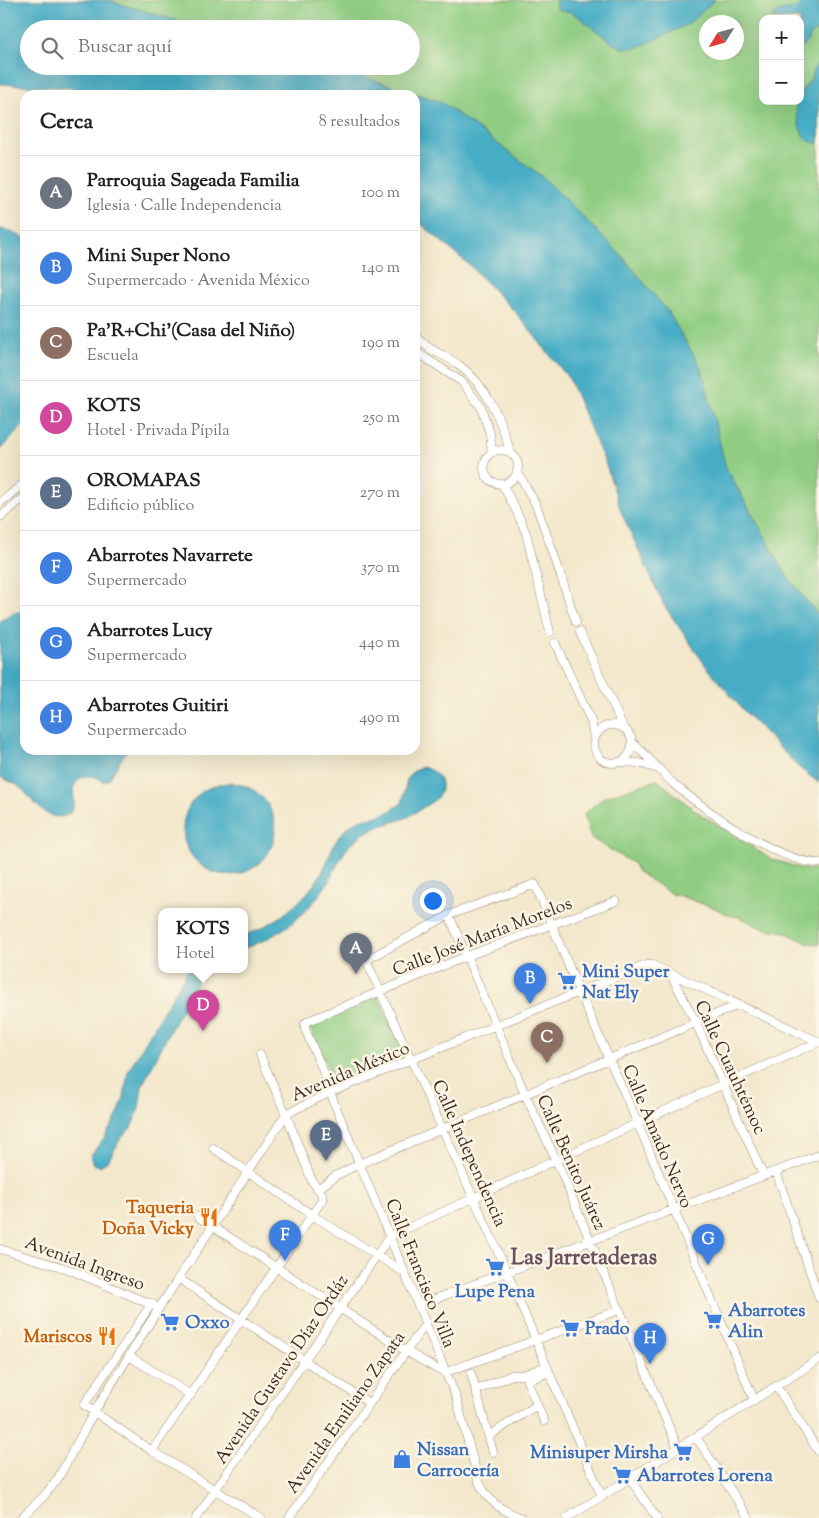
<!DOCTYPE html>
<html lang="es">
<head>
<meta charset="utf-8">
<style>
  body { margin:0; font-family:"Sorts Mill Goudy",serif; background:#f2f2f2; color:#202124 }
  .controls { position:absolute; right:15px; top:15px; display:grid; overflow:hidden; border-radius:10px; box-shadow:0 5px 20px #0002 }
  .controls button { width:45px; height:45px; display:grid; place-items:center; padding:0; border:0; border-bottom:1px solid #e0e0e0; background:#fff; color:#202124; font:25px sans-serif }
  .compass { position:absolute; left:699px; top:15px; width:45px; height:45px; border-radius:50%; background:#fff; box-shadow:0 5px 20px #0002; rotate:233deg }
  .you { position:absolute; left:432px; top:900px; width:18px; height:18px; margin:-12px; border:4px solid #fff; border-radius:50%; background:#1a73e8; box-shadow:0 0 0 8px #1a73e833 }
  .badge { display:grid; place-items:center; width:32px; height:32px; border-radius:50%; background:#7c3aed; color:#fff; font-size:16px; font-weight:700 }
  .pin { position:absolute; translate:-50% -41px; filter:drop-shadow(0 1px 2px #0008) }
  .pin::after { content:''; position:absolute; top:26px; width:18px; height:15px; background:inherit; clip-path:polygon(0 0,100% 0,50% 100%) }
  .popup { position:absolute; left:158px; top:908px; width:90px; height:65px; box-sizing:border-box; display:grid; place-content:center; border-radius:10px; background:#fff; filter:drop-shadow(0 1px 4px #0005); font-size:16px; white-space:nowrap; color:#757577 }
  .popup b { font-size:19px; color:#202124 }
  .popup::after { content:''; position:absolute; left:50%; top:100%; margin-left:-10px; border:10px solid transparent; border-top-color:#fff }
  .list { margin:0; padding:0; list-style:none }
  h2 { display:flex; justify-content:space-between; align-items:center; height:65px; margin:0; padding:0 20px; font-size:21px }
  h2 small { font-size:16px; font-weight:400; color:#757577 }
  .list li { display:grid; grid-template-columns:32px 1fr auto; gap:15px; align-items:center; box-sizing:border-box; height:75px; padding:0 20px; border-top:1px solid #e0e0e0 }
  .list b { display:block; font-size:19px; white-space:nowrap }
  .list p { margin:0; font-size:16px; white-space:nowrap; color:#757577 }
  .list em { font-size:16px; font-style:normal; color:#757577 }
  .icon { flex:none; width:28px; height:28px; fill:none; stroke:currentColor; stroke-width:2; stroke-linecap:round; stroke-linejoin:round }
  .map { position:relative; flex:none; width:819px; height:1518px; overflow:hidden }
  .search { position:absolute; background:#fff; box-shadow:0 5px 20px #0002; left:20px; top:20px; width:400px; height:55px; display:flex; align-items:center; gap:12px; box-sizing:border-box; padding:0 18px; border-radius:28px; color:#757577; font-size:19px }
  .panel { position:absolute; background:#fff; box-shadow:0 5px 20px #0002; left:20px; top:90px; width:400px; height:665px; border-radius:15px }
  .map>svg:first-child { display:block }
</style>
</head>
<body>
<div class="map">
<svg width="819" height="1518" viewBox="0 0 819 1518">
  <rect width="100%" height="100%" fill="#fcf5e5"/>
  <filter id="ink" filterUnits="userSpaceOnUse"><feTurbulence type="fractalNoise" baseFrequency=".02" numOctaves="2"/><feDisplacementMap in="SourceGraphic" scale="10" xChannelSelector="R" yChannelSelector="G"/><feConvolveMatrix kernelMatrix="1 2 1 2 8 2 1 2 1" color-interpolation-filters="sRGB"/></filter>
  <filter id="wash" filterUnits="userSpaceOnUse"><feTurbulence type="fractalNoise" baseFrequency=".0096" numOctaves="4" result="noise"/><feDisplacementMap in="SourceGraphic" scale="20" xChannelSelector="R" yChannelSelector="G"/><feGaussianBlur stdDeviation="1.12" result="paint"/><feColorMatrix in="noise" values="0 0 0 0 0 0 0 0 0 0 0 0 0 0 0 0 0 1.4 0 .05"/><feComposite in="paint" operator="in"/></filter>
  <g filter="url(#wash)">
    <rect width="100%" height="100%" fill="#f3e8cc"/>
    <!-- green -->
    <path fill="#90cd83" stroke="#667c50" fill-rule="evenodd" d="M107 0H819V616L787 576 724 464 702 369 668 312 621 255 544 178 441 102 330 66H411V29H205ZM763 19H800V101H763ZM706 22H736V52H706Z
      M657 780 696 811 771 859 804 869 819 870V944L807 943 785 932 761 928 740 917 729 915 715 908 674 894 672 895 669 892 638 872 634 864 591 838 584 814 604 797Z
      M378 996 406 1058 336 1086 309 1025Z"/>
    <!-- water -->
    <path fill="#47adc6" stroke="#416c72" d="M0 0H107L205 29H29V66H330L441 102 544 178 621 255 668 312 702 369 726 468 787 576 819 616V783L798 767 742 709 706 666 663 604 622 514 606 465 569 379 516 313 468 264 415 219V95H98L72 88 0 84Z
      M556 0H715L687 25 636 48H623L612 43 579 17 571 12 559 10 555 5Z
      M803 0H819V30C808 32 809 44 800 48V19L772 18C779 4 798 16 803 0Z
      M819 61V143C799 145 797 117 795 102L800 101V93L811 79 813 71Z
      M0 229 9 231 25 238V423L0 451Z
      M25 610V750H127L109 779 103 782C95 774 80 773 74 786 71 795 80 811 64 816 43 822 31 795 18 786 13 782 6 780 0 777V621L11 614Z
      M423 767C436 771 446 781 439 795 436 800 429 804 424 807 419 810 413 814 408 817 389 825 368 827 353 842 340 854 335 873 325 887 306 916 277 938 244 948V935C274 926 305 901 321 874 331 857 330 843 347 828 359 816 373 819 386 813 391 811 397 806 402 803 408 783 402 774 423 767Z
      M183 829a46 46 0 1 1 92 0a46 46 0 1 1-92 0Z
      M188 970H207L200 977 173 1025 142 1086 139 1109 131 1128 121 1138 108 1161 100 1166 93 1164 90 1156 105 1137 118 1114 124 1097 128 1071Z"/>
  </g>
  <g filter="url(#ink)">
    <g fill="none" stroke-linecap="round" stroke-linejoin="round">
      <!-- minor casing -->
      <g stroke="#978975" stroke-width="9">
        <path id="minor" d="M415 334C426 350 444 354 459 365 488 387 501 420 511 454
          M415 351 462 382 481 407 490 434 492 453
          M484 467a17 17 0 1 1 34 0a17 17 0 1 1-34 0Z
          M517 471 536 505 552 549 576 622
          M502 484 516 510 526 533 550 632
          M0 503 25 482
          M0 517 25 497
          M580 632 623 727
          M555 643 591 721 594 738
          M594 744a19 19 0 1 1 38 0a19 19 0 1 1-38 0Z
          M633 743C648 756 660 772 676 786 708 812 778 862 819 863
          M621 762 639 763 658 769
          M449 915 525 1094 556 1160 678 1448
          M670 973 696 1023 763 1175
          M213 1148 312 1215 405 1273
          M776 1171 819 1298
          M319 1188 337 1175 359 1164 738 1005
          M198 1217 406 1351 437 1369 446 1372 619 1310
          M0 1249 68 1269 155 1306
          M178 1278 369 1403
          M152 1303 84 1405 152 1451 261 1518
          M419 1305 819 1155
          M129 1356 191 1395
          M471 1373 493 1452
          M776 1386 819 1452
          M477 1390 512 1375H523L547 1366
          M544 1421 527 1381 549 1372
          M489 1436 537 1405
          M696 1437 749 1518
          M152 1451 322 1200V1194L312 1181 286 1114 260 1055
          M630 1479 657 1518
          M602 1497 507 1272 380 991 368 964 367 960 370 958 449 915 535 884 579 991 638 1124 754 1400
          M21 1518 44 1496 57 1480 94 1412 159 1308 286 1114 331 1092 646 965H652L670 973 819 1042
          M196 1518 390 1236 723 1084 819 1042
          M289 1518 426 1323
          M522 1518C501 1510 489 1503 479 1482L456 1397 333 1100 329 1085 305 1029V1024L308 1021 467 956 616 901
          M567 1518 819 1359"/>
      </g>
      <!-- minor -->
      <use href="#minor" stroke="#fff" stroke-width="8"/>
    </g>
  </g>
  <!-- icons -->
  <defs>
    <g id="supermarket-bare" transform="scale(1.5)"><path d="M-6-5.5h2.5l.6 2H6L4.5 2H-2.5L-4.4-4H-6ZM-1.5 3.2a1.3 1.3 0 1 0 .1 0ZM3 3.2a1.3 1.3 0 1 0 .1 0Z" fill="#3f7fe0" stroke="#fcf5e5" stroke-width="2.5" paint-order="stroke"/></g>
    <g id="restaurant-bare" transform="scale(1.5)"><path d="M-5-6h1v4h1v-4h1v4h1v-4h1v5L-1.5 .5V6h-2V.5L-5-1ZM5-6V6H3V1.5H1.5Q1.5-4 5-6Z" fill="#e8710a" stroke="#fcf5e5" stroke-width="2.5" paint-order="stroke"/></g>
    <g id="shop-bare" transform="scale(1.5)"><path d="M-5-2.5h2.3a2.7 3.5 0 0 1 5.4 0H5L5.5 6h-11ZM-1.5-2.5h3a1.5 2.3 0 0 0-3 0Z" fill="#3f7fe0" stroke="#fcf5e5" stroke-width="2.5" paint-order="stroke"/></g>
  </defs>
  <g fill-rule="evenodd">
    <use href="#supermarket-bare" x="567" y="981"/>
    <use href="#restaurant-bare" x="209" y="1217"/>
    <use href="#supermarket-bare" x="495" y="1267"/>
    <use href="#supermarket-bare" x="713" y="1320"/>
    <use href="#supermarket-bare" x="170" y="1322"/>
    <use href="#supermarket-bare" x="570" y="1328"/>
    <use href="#restaurant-bare" x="107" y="1336"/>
    <use href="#supermarket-bare" x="683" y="1452"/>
    <use href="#shop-bare" x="402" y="1459"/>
    <use href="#supermarket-bare" x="622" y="1475"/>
  </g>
  <g text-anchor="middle" stroke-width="5" stroke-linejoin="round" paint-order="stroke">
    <!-- street labels -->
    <g font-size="18" fill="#3b2a1e" stroke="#fcf5e5">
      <text transform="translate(482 936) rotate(-21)" y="6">Calle José María Morelos</text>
      <text transform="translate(731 1067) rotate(65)" y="6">Calle Cuauhtémoc</text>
      <text transform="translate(350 1071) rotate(-23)" y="6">Avenida México</text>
      <text transform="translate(658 1136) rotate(67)" y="6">Calle Amado Nervo</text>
      <text transform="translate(470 1153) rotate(66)" y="6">Calle Independencia</text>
      <text transform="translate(572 1162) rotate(66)" y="6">Calle Benito Juárez</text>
      <text transform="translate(85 1263) rotate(20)" y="6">Avenida Ingreso</text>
      <text transform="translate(421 1273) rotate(68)" y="6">Calle Francisco Villa</text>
      <text transform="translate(281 1369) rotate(-56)" y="6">Avenida Gustavo Díaz Ordáz</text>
      <text transform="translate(345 1412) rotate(-55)" y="6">Avenida Emiliano Zapata</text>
    </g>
    <!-- shop labels -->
    <g font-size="18" font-weight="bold" fill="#366cbe" stroke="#fcf5e5" text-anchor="start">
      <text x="582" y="977">Mini Super<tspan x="582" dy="21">Nat Ely</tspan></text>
      <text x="495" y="1297" text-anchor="middle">Lupe Pena</text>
      <text x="728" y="1316">Abarrotes<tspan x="728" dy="21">Alin</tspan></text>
      <text x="185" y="1328">Oxxo</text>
      <text x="585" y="1334">Prado</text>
      <text x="417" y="1455">Nissan<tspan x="417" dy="21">Carrocería</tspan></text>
      <text x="668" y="1458" text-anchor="end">Minisuper Mirsha</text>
      <text x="637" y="1481">Abarrotes Lorena</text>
    </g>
    <!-- food labels -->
    <g font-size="18" font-weight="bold" fill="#c56008" stroke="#fcf5e5" text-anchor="end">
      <text x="194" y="1213">Taqueria<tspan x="194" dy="21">Doña Vicky</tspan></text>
      <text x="92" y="1342">Mariscos</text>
    </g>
    <!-- district labels -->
    <g font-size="22" font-weight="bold" fill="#6a515e" stroke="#fcf5e5">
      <text x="584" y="1264">Las Jarretaderas</text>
    </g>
  </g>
</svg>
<div class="controls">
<button>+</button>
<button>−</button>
</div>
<svg class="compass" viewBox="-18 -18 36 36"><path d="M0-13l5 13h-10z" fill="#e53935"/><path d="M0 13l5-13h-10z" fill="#757577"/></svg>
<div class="you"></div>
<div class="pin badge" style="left:356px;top:974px;background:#6b7280">A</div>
<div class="pin badge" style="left:530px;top:1004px;background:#3f7fe0">B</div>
<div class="pin badge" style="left:547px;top:1063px;background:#8d6e63">C</div>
<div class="pin badge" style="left:203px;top:1031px;background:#d1479c">D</div>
<div class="popup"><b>KOTS</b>Hotel</div>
<div class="pin badge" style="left:326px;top:1161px;background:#5c6f8a">E</div>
<div class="pin badge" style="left:285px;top:1261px;background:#3f7fe0">F</div>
<div class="pin badge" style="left:708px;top:1265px;background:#3f7fe0">G</div>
<div class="pin badge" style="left:650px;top:1364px;background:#3f7fe0">H</div>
<div class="search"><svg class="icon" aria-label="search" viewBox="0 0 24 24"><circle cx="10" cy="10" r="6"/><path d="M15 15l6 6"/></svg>Buscar aquí</div>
<section class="panel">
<h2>Cerca<small>8 resultados</small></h2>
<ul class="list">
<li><span class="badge" style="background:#6b7280">A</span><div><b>Parroquia Sageada Familia</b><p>Iglesia · Calle Independencia</p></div><em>100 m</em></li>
<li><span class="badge" style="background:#3f7fe0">B</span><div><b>Mini Super Nono</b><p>Supermercado · Avenida México</p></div><em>140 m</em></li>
<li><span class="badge" style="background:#8d6e63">C</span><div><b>Pa'R+Chi'(Casa del Niño)</b><p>Escuela</p></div><em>190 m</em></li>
<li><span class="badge" style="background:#d1479c">D</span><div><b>KOTS</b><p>Hotel · Privada Pípila</p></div><em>250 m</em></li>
<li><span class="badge" style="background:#5c6f8a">E</span><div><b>OROMAPAS</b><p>Edificio público</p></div><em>270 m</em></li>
<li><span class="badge" style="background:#3f7fe0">F</span><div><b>Abarrotes Navarrete</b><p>Supermercado</p></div><em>370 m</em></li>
<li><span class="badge" style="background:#3f7fe0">G</span><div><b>Abarrotes Lucy</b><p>Supermercado</p></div><em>440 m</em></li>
<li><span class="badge" style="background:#3f7fe0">H</span><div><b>Abarrotes Guitiri</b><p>Supermercado</p></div><em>490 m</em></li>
</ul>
</section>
</div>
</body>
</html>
